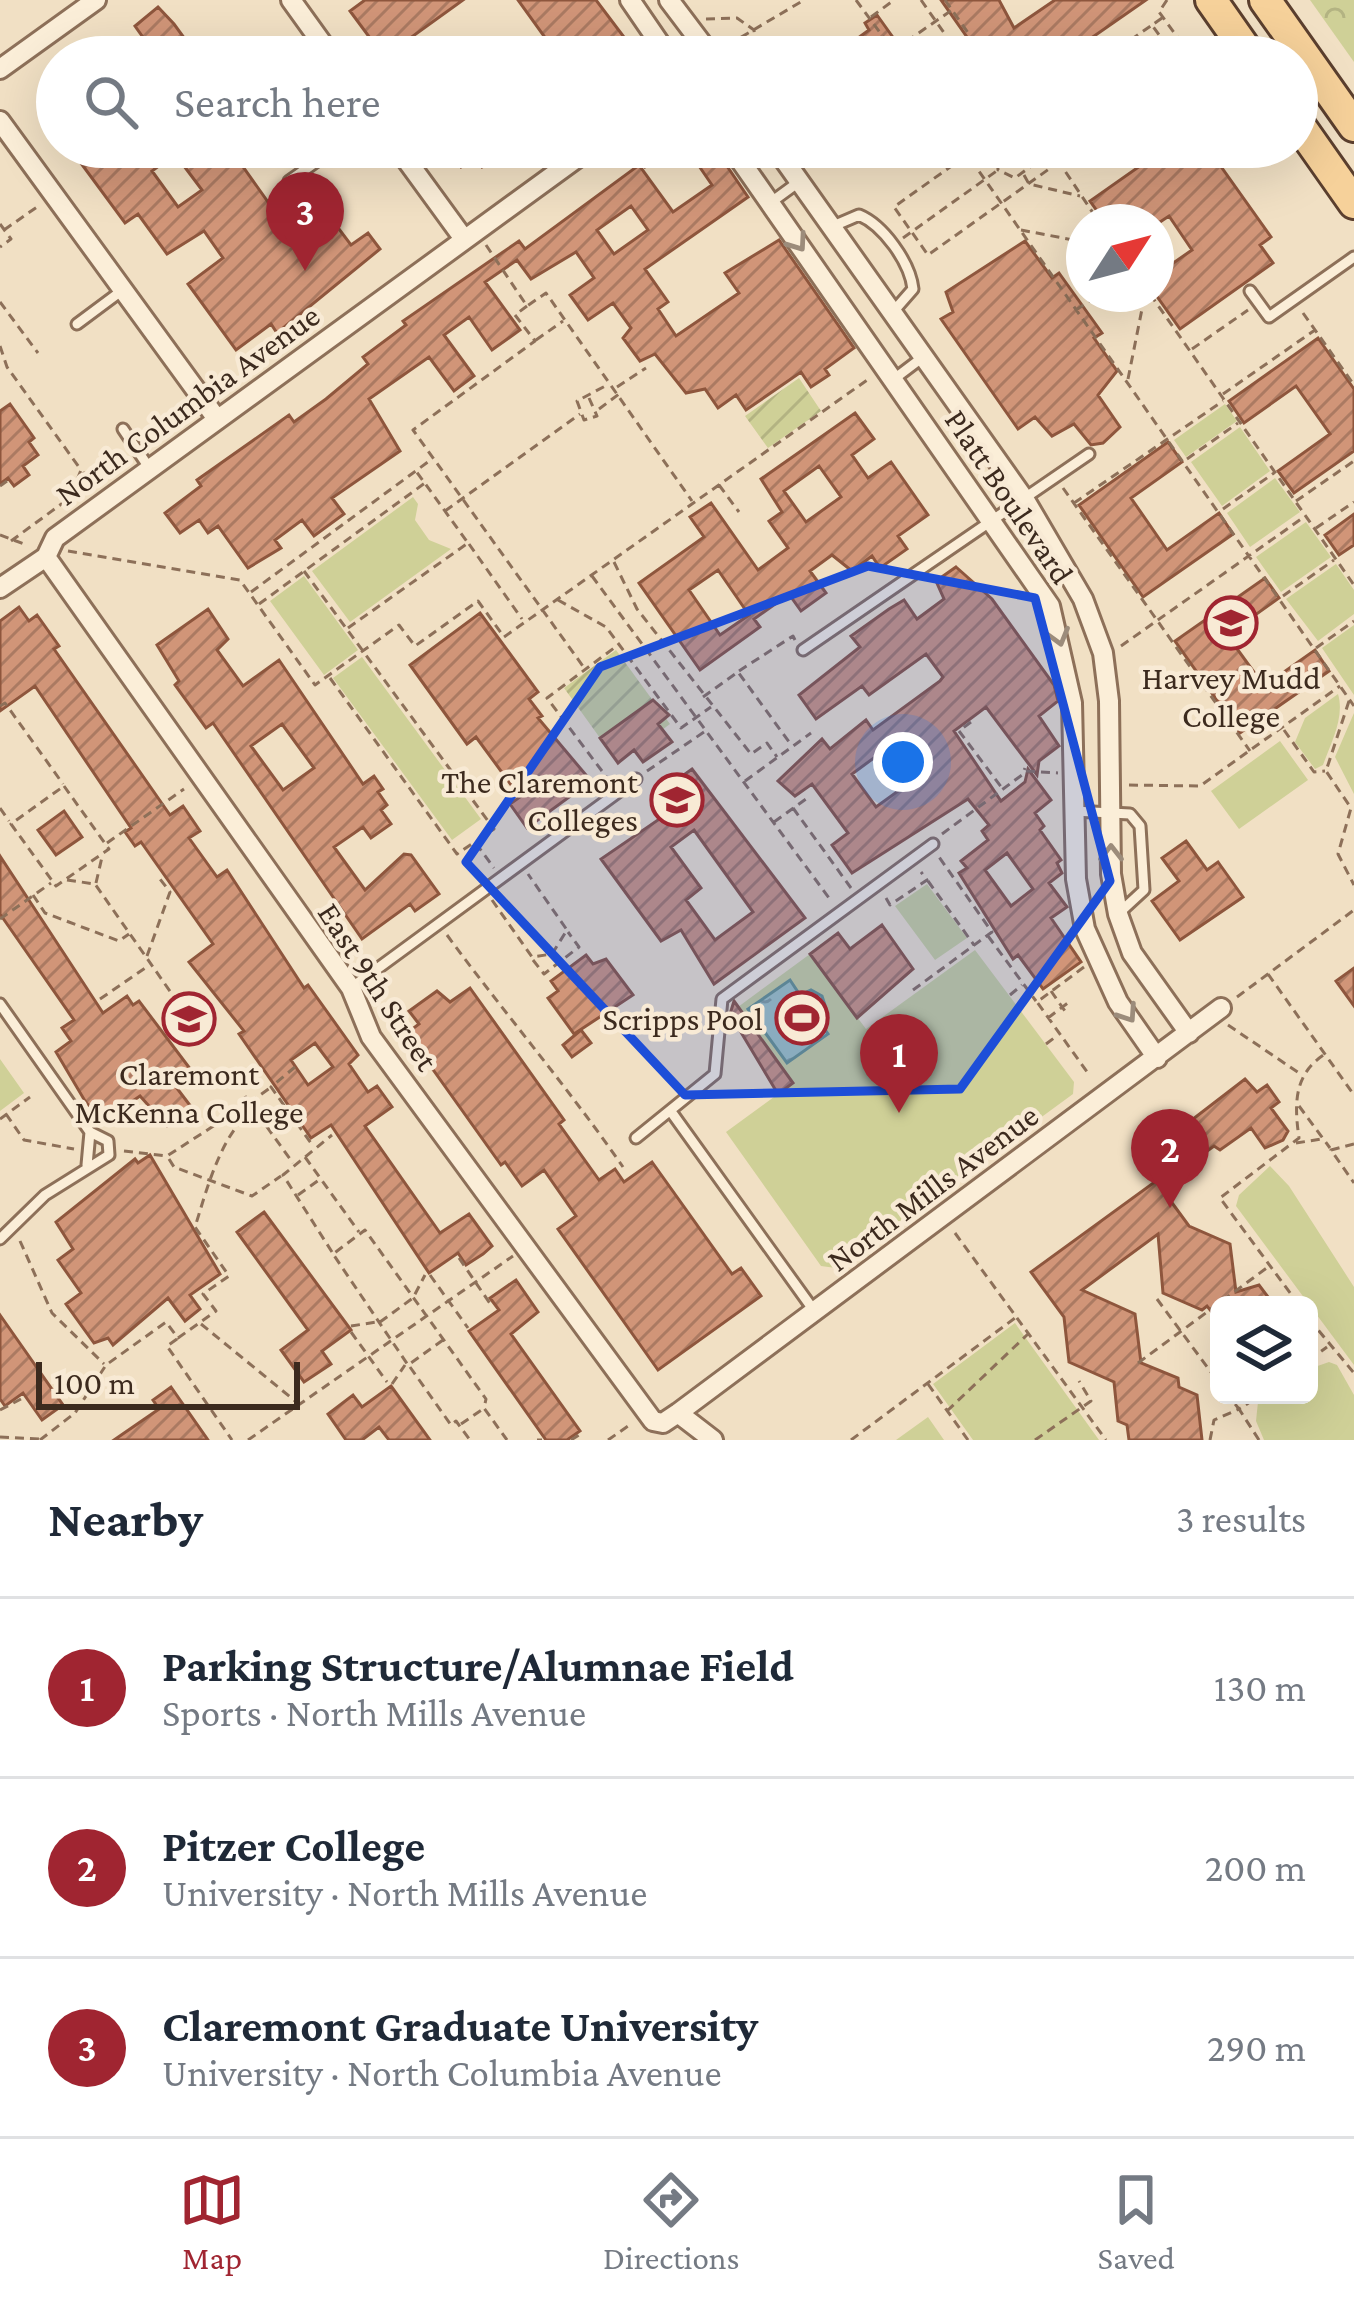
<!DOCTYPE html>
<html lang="en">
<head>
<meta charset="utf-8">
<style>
  body { margin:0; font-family:"Crimson Pro",serif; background:#f6f6f7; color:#1f2937 }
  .controls { position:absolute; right:36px; bottom:36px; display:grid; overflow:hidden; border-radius:18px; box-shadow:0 12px 48px #0002 }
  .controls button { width:108px; height:108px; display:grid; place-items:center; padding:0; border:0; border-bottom:3px solid #e0e1e3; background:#fff; color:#1f2937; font:60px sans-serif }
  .compass { position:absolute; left:1066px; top:204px; width:108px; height:108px; border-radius:50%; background:#fff; box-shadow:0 12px 48px #0002; rotate:54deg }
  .scale { position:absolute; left:36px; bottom:30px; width:264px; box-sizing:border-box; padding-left:12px; border:6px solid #3c2a1e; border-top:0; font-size:33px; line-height:42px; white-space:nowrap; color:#3c2a1e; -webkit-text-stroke:9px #f8ead5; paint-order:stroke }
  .you { position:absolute; left:903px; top:762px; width:42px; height:42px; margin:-30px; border:9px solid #fff; border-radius:50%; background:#1a73e8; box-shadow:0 0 0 18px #1a73e833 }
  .badge { display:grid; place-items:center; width:78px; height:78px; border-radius:50%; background:#a02531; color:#fff; font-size:39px; font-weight:700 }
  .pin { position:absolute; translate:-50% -99px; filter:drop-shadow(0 3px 6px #0008) }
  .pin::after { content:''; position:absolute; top:63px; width:42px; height:36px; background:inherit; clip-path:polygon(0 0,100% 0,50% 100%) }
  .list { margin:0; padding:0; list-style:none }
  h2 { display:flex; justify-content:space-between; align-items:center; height:156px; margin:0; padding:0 48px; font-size:51px }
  h2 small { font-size:39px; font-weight:400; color:#747a83 }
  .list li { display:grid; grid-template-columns:78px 1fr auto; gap:36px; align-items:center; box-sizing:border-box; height:180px; padding:0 48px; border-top:3px solid #e0e1e3 }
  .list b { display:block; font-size:45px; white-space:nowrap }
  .list p { margin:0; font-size:39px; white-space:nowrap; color:#747a83 }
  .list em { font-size:39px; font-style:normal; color:#747a83 }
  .icon { flex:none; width:66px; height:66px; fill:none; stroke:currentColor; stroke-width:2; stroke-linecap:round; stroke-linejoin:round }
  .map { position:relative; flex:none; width:1354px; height:1440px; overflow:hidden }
  .search { position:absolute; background:#fff; box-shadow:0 12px 48px #0002; left:36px; right:36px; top:36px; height:132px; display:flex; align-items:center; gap:30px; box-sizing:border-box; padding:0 42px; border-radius:66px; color:#747a83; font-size:45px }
  .sheet { height:696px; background:#fff }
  nav { display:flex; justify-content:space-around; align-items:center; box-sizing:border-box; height:168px; border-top:3px solid #e0e1e3; background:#fff; font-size:33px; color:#747a83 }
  nav a { display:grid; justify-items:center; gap:6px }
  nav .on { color:#a02531 }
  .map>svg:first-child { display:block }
</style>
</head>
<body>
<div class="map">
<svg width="1354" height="1440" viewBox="0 0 1354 1440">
  <defs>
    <pattern id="forest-crowns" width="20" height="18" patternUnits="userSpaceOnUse" patternTransform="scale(3)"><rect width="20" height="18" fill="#cfd097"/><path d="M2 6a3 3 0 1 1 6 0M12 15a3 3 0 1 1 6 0" fill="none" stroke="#b3b382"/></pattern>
    <pattern id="garden-furrows" width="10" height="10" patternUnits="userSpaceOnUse" patternTransform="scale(3)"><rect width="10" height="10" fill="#cfd097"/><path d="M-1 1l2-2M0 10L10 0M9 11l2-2" fill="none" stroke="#b3b382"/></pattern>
    <pattern id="water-ripples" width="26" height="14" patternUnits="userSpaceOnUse" patternTransform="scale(3)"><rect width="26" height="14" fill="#a6c4b9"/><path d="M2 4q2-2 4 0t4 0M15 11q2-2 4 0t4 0" fill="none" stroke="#889f96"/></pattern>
    <pattern id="building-hatch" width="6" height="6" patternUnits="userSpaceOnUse" patternTransform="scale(3)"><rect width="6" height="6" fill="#d19578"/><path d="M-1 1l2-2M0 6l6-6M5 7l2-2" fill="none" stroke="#ab7a62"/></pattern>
  </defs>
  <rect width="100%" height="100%" fill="#f1e0c4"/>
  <!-- grass -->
  <path fill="#cfd097" d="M1225 404 1237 421 1186 457 1174 440Z
    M1240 427 1270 471 1222 506 1191 462Z
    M1275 478 1300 512 1250 547 1227 513Z
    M413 497 418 504 415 520 429 540 451 549 350 622 312 571Z
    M1306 522 1331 557 1281 592 1256 557Z
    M1336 564 1354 590V614L1318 641 1286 599Z
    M304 576 358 650 324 675 270 601Z
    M1354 625V695L1322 648Z
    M362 657 481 819 452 840 333 678Z
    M1338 694C1345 717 1331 743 1323 765L1315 769 1295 742 1305 718Z
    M1354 713V794L1335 757Z
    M1280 741 1308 780 1239 829 1211 791Z
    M927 884 967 938 935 960 895 906Z
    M975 950 1074 1082 1073 1094 836 1268 821 1266 726 1132 793 1083 738 1007 810 954 866 1029Z
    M0 1059 24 1093 0 1111Z
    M1270 1166 1289 1186 1354 1287V1365L1236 1206 1239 1195Z
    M1015 1323 1099 1440H973L933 1384Z
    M1329 1362 1337 1365 1354 1395V1440H1264L1256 1421 1258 1402 1270 1395H1309V1369Z
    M928 1417 944 1440H896Z"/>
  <!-- forest -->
  <path fill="url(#forest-crowns)" d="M1310 0H1354V62Z"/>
  <!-- garden -->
  <path fill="url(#garden-furrows)" d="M799 378 821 411 768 448 745 416Z
    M616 650 670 724 618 763 564 688Z"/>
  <!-- water -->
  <path fill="url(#water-ripples)" stroke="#6c9386" stroke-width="3" d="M790 980 800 995 811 990 822 996 825 1005 817 1018 828 1034 787 1063 748 1009Z"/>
  <!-- building -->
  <path fill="url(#building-hatch)" stroke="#8e563d" stroke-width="3" fill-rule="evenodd" d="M365 0H463L384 57 350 11Z
    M518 0H596L639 57H591L586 50 576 57H559Z
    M941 0H999L1014 28 1055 0H1146L1064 57H981Z
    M158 7 174 24 198 57H157L135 26Z
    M877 15 907 57H832L869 30 865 23Z
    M69 147H229L273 209 287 202 307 222 324 209 351 245 368 233 380 249 277 333 271 324 236 350 188 284 223 258 204 231 167 254 138 214 125 223ZM175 154 202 190 178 207 152 171Z
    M267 147H307L280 166Z
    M446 147H510L482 167 474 157 461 167Z
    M631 147H673L645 167Z
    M686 147H714L748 197 645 269 668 302 658 309 676 336 739 293 725 273 779 240 854 348 825 369 829 375 811 387 801 372 746 410 736 395 718 408 705 389 686 393 655 354 640 361 623 338 631 328 613 303 588 320 570 295 594 278 576 252 531 279 517 260 485 282 520 330 492 350 469 317 444 335 474 376 454 391 429 357 369 399 400 451 332 498 344 514 314 536 302 520 275 540 281 548 248 568 218 526 208 533 199 520 180 533 165 513 201 486 197 480 289 415 294 422 326 399 368 364 363 357 406 325 403 321 519 241 525 249 639 165 673 212 712 185ZM631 206 648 230 614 254 597 230Z
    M1167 147H1191L1196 153 1207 147 1271 237 1260 245 1273 263 1180 329 1156 295V275L1192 250 1169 216 1160 222H1105L1090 201Z
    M1025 241 1052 278 1059 273 1102 333 1094 338 1117 371 1098 395 1120 427 1103 443 1091 445 1074 424 1052 436 1035 417 1018 429 941 319 953 312 946 292Z
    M1318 338 1354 389V451L1294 493 1278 471 1330 434 1296 386 1244 423 1229 401Z
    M10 404 34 438 29 442 38 455 23 466 29 475 14 486 8 478 0 484V411Z
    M855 413 874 439 852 455 868 478 891 462 928 515 898 536 907 549 880 568 872 556 852 571 832 555 810 571 826 593 801 611 791 597 778 602 754 619 760 627 700 670 639 583 704 537 690 517 711 503 758 570 788 548 769 521 782 512 761 479ZM819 466 841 497 806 522 784 491ZM718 570 749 615 720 635 689 590Z
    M1168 442 1182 462 1131 498 1167 550 1219 513 1233 534 1143 597 1079 505Z
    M1354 514V545L1339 555 1325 535Z
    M956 567 992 599 1054 685 1058 701 1039 716 1059 746 1039 761 1037 775 986 707 954 731 1001 801 1025 782 1028 769 1051 800 1035 813 1044 826 1040 830 1061 860 1057 863 1062 873 1049 883 1067 907 1051 918 1081 962 1043 989 1018 955 1013 959 959 873 967 868 961 861 988 840 982 831 989 825 968 799 852 873 832 845 848 833 812 784 795 796 778 781 822 739 830 749 866 720 873 730 940 681 943 677 926 654 869 695 862 686 816 719 799 695 860 647 851 636 889 609 904 600 917 619 944 599 936 581ZM901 738 926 771 876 807 852 774ZM1007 853 1033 889 1011 906 985 870Z
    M1265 578 1279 598 1227 635 1264 686 1315 650 1329 671 1240 733 1175 641Z
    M19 607 29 621 37 615 59 646 54 649 170 815 183 806 200 831 189 838 217 877 227 870 304 988 308 985 358 1055 349 1064 368 1092 377 1086 392 1107 365 1126 440 1233 469 1214 492 1246 483 1254 466 1265 458 1253 429 1273 331 1125 311 1138 239 1034 244 1031 189 962 213 944 141 842 135 846 125 832 131 828 35 686 0 711V621ZM315 1043 333 1067 308 1085 291 1060Z
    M208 609 228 639 217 650 243 686 279 660 363 784 374 776 383 789 378 792 387 805 381 810 391 824 371 838 363 827 334 847 365 890 404 854 411 855 439 894 415 911 410 904 362 939 213 723 206 728 175 685 179 681 157 645ZM282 724 314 768 283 790 251 746Z
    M480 613 538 692 529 699 542 716 538 718 591 781 527 828 510 804 520 797 476 737 467 744 410 665Z
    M653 700 669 715 658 724 672 742 643 762 634 750 618 763 600 738Z
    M692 769 805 918 714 984 681 930 661 941 601 859 677 807 664 789ZM694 830 753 912 715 940 686 900 701 888 671 847Z
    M64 811 82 837 56 855 38 830Z
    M1186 841 1207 870 1218 862 1243 897 1180 940 1152 901 1179 881 1162 858Z
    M0 856 103 1013 127 996 133 1005 139 1001 194 1074 176 1087 192 1108 167 1126 140 1096 102 1122 85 1101 56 1052 71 1041 62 1028 74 1020 0 914Z
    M882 925 913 969 857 1018 810 954 838 933 850 949Z
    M586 955 593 964 606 959 633 995 574 1034 548 998 558 991 551 981Z
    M1354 968V1006L1336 981Z
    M470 988 564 1120 559 1124 599 1180 615 1169 624 1182 652 1162 732 1274 741 1268 761 1296 658 1370 558 1229 576 1216 544 1170 522 1186 505 1162 501 1165 407 1033 419 1024 409 1011 437 991 450 1002Z
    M734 1001 793 1083 778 1094 730 1014Z
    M581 1030 591 1043 572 1057 563 1045Z
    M1245 1079 1257 1092 1267 1085 1279 1102 1271 1108 1288 1131 1283 1140 1265 1148 1251 1128 1220 1150 1214 1146 1169 1179 1146 1147 1158 1146Z
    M150 1155 220 1274 190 1295 200 1309 185 1321 168 1298 113 1345 108 1338 94 1343 66 1304 81 1293 58 1260 73 1249 56 1222 135 1159 138 1163Z
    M1156 1181 1189 1226 1230 1244 1236 1292 1259 1285 1274 1305H1219V1321L1207 1306 1202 1310 1163 1293 1158 1234 1082 1290 1135 1314 1141 1363 1178 1378 1179 1387 1197 1395 1202 1440H1129L1127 1425 1118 1421 1114 1382 1069 1362 1064 1317 1031 1272Z
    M264 1212 351 1330 322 1351 331 1364 304 1382 281 1350 308 1330 237 1232Z
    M516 1280 538 1312 511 1334 580 1431 567 1440H546L469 1331 499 1310 490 1298Z
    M0 1315 63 1405 42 1420 23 1393 5 1406 0 1399Z
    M391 1386 430 1440H389L379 1427 362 1440H346L328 1414 353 1395 362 1407Z
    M171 1387 208 1440H114L159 1409 153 1400Z"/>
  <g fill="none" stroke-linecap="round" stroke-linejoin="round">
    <!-- lane casing -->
    <g stroke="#8d7059" stroke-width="15">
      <path id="lane" d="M289 181 337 147
        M770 203 800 181
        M831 227 859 215C883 225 910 262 913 289L892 313
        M1250 291 1269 317 1354 257
        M77 324 124 289
        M894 379 923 357
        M123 429 150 469
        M803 650 1089 454
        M1074 811 1130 814 1140 826 1144 890 1118 914
        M351 988 636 779
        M0 1004 90 1132
        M672 1113 815 1312
        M636 1138 715 1074 722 999 933 844
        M87 1165 90 1132
        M0 1239 45 1195 109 1155 108 1141 90 1132"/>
    </g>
    <!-- street casing -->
    <g stroke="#8d7059" stroke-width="24">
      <path id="street" d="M291 0 332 57
        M630 0 669 57
        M669 0 712 57
        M0 69 96 0
        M0 121 217 419
        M397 147 464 239
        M731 147 1050 606 1072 703 1076 879 1085 929 1118 1002 1157 1058
        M775 147 1025 500 1083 599 1103 653 1109 701 1111 874 1118 914 1132 953 1189 1033
        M46 557 351 988 371 1037 653 1421 663 1423 678 1413 1221 1008
        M0 588 46 557 55 538 592 147
        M678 1413 713 1440"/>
    </g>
    <!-- primary casing -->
    <g stroke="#5b3f2e" stroke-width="36">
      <path id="primary" d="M1211 0 1251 57
        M1265 0 1354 126
        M1297 122 1354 203"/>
    </g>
    <!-- path -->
    <path stroke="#8d7059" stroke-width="3" stroke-dasharray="9 6" stroke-linecap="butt" d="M856 0 898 57
      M921 0 961 57
      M945 0 985 57
      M1167 0 1159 12 1192 57
      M871 17 894 0
      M1162 18 1152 25 1175 57
      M706 19 737 18 754 30 756 57
      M728 45 804 0
      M894 50 952 10
      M953 57 973 43
      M1106 57 1152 25
      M962 147 1354 706
      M978 147 894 207 928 255 1080 147
      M997 147 998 170 1015 178 1030 167 1029 147
      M1049 147 1099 222
      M1024 175 1029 184 1080 196
      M0 224 11 239 0 247
      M4 230 37 207
      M1021 230 1084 242
      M903 238 998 170
      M486 245 527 306 546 293 692 501
      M1150 294 1354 585
      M0 302 38 353
      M527 306 515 315 535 341 413 430 585 669
      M1076 310 1100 294
      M1303 313 1354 385
      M536 340 563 321
      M0 346 7 367 81 470 66 507
      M1192 349 1248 310
      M1128 379 1145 294
      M617 387 646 368
      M1223 394 1315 330
      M589 398 597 416 584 420 577 401 609 384
      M599 409 619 394
      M1187 459 1238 423
      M719 485 739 512
      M0 486 7 481
      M1063 488 1250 751
      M1296 501 1354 461
      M1074 503 1223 401
      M1223 509 1274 473
      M445 511 580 414
      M1316 528 1354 502
      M0 535 24 544
      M11 541 90 483 83 472
      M469 544 522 619
      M68 551 240 580 315 685 399 625 415 646 478 601 504 637 870 378
      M614 562 637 609 751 754 767 743 777 757
      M304 571 494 829 475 842 494 868
      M592 576 832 902
      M251 592 432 459
      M1283 596 1334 560
      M558 600 606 627 681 728 711 707
      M259 604 425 483
      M348 628 468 543 416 471
      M1121 646 1304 517
      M1316 648 1354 621
      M739 671 793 636 795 640
      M330 678 457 854 473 843
      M703 697 738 672 792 746
      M1349 701 1326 771 1351 808 1338 854 1354 885
      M0 706 5 703 63 784
      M971 722 959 731 1002 788
      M1284 730 1314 772 1325 771
      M647 771 704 732
      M1026 771 1058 773
      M745 781 811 733
      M611 783 547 698 618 645
      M1129 785 1200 786 1340 686
      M64 786 109 849 56 886 11 824Z
      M0 808 9 821
      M793 808 851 888
      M774 822 810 796
      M942 834 1022 775 1025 768
      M107 843 184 789
      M67 880 95 884 195 1027
      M928 881 974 945
      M96 883 102 857
      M33 895 45 913 119 941 129 934
      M886 898 890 905 927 880 921 872
      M492 900 532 957 552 954 567 930 528 874
      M0 919 51 883
      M447 935C505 1014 567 1086 623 1167
      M988 936 1036 1001
      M147 956 170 892 160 879
      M533 960 544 974 579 947 568 932
      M1084 967 1037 1002 1090 1076
      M1268 974 1354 1095
      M913 990 992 932 939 857
      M1051 991 1067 1014
      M1010 995 1022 985
      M1237 997 1354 910
      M100 999 148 966
      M1048 1018 1069 1002
      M1228 1025 1299 1073
      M1046 1044 1058 1035
      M295 1067 271 1087 313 1146
      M245 1096 253 1108
      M249 1103 270 1088
      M1299 1106 1330 1148
      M6 1114 24 1140 74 1149
      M0 1119 30 1097
      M1296 1143 1322 1139
      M1354 1144 1331 1150 1354 1183
      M124 1151 167 1156 229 1116 240 1118
      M305 1157 359 1232
      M169 1159 174 1167 252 1196 281 1176
      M298 1195 319 1180
      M955 1233 1106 1440
      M20 1241 52 1313 104 1364
      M332 1252 283 1175 332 1135
      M459 1258 491 1305
      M430 1275 468 1328
      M1157 1299 1219 1383
      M1299 1305 1220 1198 1299 1138C1294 1103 1294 1074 1325 1054
      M1309 1319 1354 1373
      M380 1322 413 1298 425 1275
      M201 1324 300 1405
      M351 1326 377 1322
      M351 1332 387 1382
      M177 1339 167 1346 232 1440
      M443 1340 408 1365 333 1254 365 1230 486 1399 484 1408 507 1440
      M1309 1360 1327 1347
      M1138 1363 1268 1267
      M410 1367 451 1425 456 1421 470 1440
      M392 1384 405 1365
      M928 1384 968 1440
      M0 1410 21 1399
      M947 1411 1028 1334
      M461 1424 483 1409
      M0 1437 39 1439
      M40 1440 75 1413 106 1365 166 1322 178 1338 216 1311 203 1294 229 1276 195 1227C207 1189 221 1133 254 1109L293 1163
      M248 1440 513 1256
      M537 1440H542
      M571 1440 582 1433
      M608 1440 631 1424
      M851 1440 1015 1318
      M1035 1440 1091 1401 1079 1381
      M1210 1440 1214 1420 1239 1409 1228 1395
      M1259 1440 1239 1409 1261 1395"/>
    <!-- lane -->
    <use href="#lane" stroke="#fbeed8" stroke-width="9"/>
    <!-- street -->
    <use href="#street" stroke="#fbeed8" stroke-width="18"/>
    <!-- primary -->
    <use href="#primary" stroke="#f6d19a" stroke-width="30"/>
  </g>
  <!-- one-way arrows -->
  <defs><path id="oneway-chevron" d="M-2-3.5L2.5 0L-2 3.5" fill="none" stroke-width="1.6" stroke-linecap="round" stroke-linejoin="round" transform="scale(3)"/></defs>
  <g stroke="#9c8c7b">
    <use href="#oneway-chevron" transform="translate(798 243) rotate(55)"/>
    <use href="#oneway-chevron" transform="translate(1059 637) rotate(74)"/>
    <use href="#oneway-chevron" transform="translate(1111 853) rotate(-90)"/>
    <use href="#oneway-chevron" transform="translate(1128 1014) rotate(56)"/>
  </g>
  <!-- marked area -->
  <path fill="#1d4ed8" fill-opacity="0.2" stroke="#1d4ed8" stroke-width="9" stroke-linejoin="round" d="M868 566 1035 598 1110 881 960 1089 685 1095 466 862 600 667Z"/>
  <!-- icons -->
  <defs>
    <g id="university-ring" transform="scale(2.7)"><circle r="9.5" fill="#f8ead5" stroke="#a02531" stroke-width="1.5"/><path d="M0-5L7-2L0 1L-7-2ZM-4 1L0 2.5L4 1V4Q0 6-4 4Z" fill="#a02531"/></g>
    <g id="stadium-ring" transform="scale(2.7)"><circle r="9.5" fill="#f8ead5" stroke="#a02531" stroke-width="1.5"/><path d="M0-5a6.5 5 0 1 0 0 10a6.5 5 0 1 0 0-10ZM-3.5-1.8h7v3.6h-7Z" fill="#a02531"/></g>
  </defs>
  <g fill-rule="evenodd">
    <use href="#university-ring" x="1231" y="623"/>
    <use href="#university-ring" x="677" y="800"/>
    <use href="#stadium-ring" x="802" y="1018"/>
    <use href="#university-ring" x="189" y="1019"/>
  </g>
  <g text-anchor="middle" stroke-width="9" stroke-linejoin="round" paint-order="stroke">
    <!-- street labels -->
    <g font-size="33" fill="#3c2a1e" stroke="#f8ead5">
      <text transform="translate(187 404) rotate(-36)" y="12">North Columbia Avenue</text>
      <text transform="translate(1010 496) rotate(56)" y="12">Platt Boulevard</text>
      <text transform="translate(379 986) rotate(57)" y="12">East 9th Street</text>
      <text transform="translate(932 1187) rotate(-37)" y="12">North Mills Avenue</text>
    </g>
    <!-- poi labels -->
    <g font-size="33" fill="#3c2a1e" stroke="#f8ead5">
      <text x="1231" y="689">Harvey Mudd<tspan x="1231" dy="38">College</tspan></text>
      <text x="638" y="793" text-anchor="end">The Claremont<tspan x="638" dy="38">Colleges</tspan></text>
      <text x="763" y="1030" text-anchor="end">Scripps Pool</text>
      <text x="189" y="1085">Claremont<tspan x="189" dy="38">McKenna College</tspan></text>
    </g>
  </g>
</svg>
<div class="controls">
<button><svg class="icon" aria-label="layers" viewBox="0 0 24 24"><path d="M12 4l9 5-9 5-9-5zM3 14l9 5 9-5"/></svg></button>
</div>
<svg class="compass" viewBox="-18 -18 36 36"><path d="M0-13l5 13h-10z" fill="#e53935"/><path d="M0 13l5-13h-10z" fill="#747a83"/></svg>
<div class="scale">100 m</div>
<div class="you"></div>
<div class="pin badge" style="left:899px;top:1113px">1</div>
<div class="pin badge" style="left:1170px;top:1208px">2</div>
<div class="pin badge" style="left:305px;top:271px">3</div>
<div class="search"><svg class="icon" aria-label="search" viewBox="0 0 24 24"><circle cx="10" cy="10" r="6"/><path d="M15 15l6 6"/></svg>Search here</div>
</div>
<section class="sheet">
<h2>Nearby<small>3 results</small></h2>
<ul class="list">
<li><span class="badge">1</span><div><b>Parking Structure/Alumnae Field</b><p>Sports · North Mills Avenue</p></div><em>130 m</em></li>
<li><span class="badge">2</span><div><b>Pitzer College</b><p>University · North Mills Avenue</p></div><em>200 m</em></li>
<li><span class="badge">3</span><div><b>Claremont Graduate University</b><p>University · North Columbia Avenue</p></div><em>290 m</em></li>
</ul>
</section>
<nav>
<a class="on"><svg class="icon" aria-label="map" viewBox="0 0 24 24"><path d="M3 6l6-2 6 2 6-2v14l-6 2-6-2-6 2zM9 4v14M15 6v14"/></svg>Map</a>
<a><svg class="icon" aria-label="directions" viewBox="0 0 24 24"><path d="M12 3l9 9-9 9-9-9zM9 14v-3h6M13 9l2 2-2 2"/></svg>Directions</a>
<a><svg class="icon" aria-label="saved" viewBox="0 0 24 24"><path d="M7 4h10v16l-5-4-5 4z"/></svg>Saved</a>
</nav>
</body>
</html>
